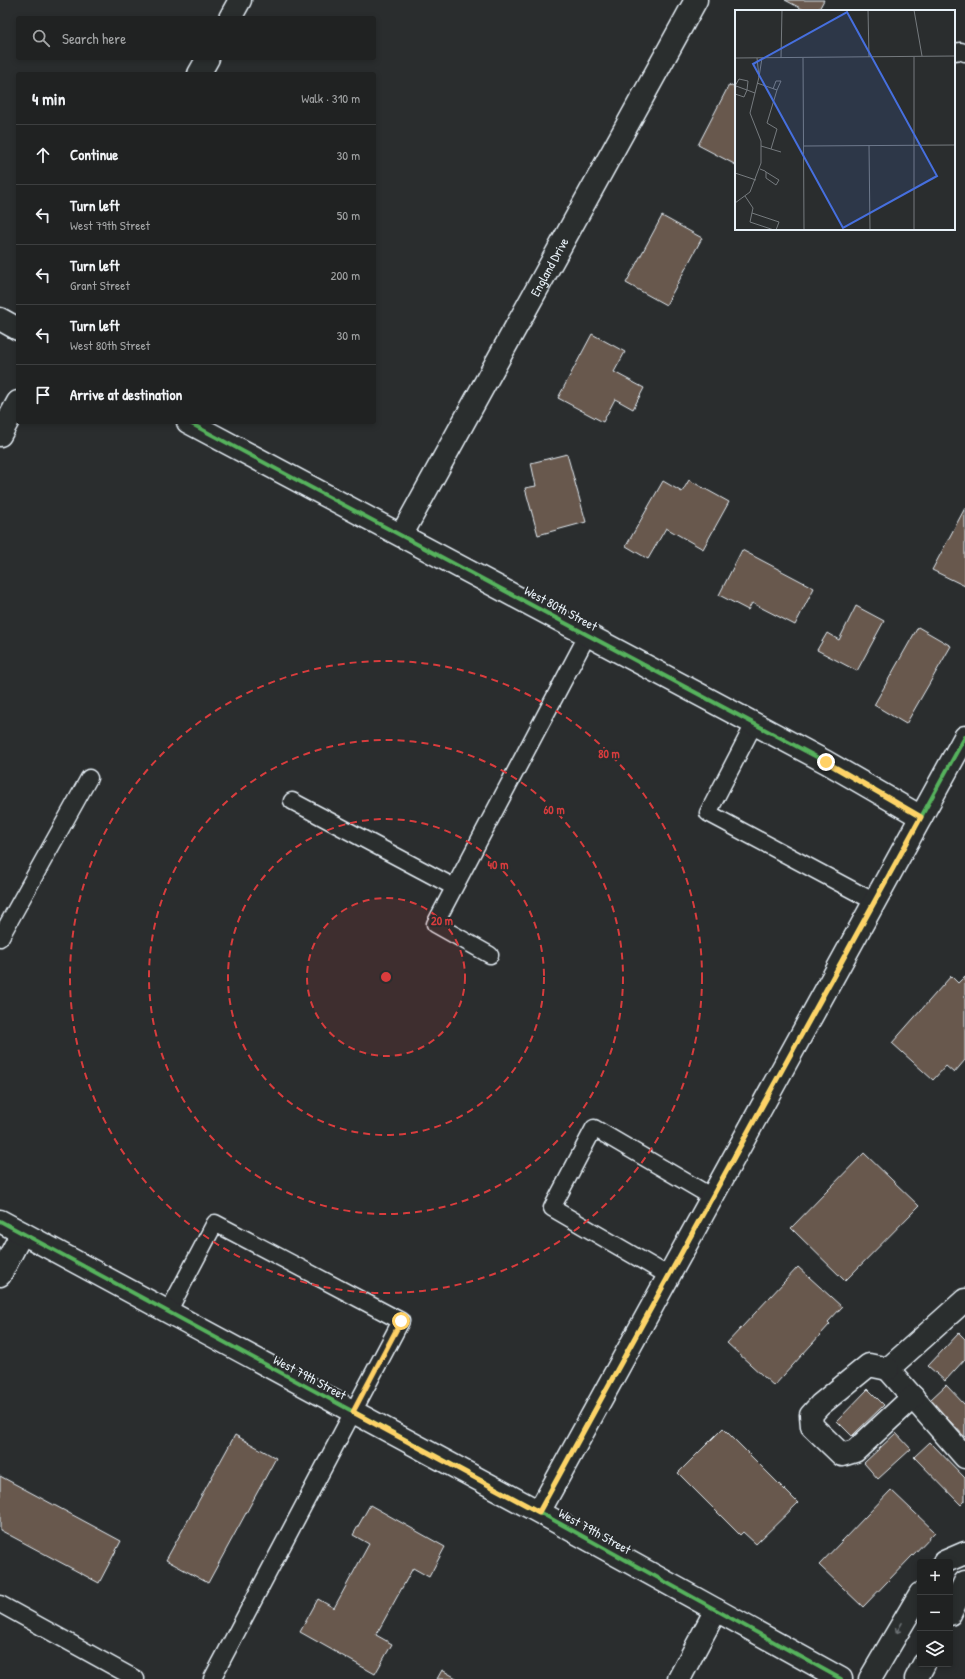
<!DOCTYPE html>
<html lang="en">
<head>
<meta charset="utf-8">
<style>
  body { margin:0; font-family:"Patrick Hand",sans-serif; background:#2d2f2f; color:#f1f3f6 }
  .controls { position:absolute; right:12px; bottom:12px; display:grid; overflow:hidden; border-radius:4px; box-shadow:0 2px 6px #0003 }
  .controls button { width:36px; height:36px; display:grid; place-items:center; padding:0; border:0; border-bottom:1px solid #3d3f40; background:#202222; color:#f1f3f6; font:20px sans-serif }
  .stop { position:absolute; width:12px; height:12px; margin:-9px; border:3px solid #ffd166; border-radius:50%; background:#fff }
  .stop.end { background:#ffd166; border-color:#fff; box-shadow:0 1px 4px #0008 }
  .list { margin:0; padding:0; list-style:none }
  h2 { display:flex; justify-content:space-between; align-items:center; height:52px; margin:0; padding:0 16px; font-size:17px }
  h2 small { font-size:13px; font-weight:400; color:#a2a4a5 }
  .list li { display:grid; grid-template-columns:26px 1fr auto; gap:12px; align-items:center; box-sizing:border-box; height:60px; padding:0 16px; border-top:1px solid #3d3f40 }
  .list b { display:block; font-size:15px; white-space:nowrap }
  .list p { margin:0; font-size:13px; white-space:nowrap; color:#a2a4a5 }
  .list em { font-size:13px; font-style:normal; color:#a2a4a5 }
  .icon { flex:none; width:22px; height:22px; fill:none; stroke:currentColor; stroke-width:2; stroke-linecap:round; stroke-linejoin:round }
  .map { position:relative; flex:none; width:965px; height:1679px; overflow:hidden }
  .search { position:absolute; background:#202222; box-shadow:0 2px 6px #0003; left:16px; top:16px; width:360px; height:44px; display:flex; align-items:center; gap:10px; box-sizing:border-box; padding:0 14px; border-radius:4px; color:#a2a4a5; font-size:15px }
  .panel { position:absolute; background:#202222; box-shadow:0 2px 6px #0003; left:16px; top:72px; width:360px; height:352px; border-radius:4px }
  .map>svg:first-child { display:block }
</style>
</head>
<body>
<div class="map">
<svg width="965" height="1679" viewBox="0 0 965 1679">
  <rect width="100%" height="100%" fill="#2a2d2e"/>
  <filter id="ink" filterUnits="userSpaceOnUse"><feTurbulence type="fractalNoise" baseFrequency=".025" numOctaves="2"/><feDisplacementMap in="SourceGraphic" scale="8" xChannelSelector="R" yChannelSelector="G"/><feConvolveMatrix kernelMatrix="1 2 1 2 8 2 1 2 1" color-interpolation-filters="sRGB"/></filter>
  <g filter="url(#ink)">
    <!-- building -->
    <path fill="#67584e" stroke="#e8f1f8" d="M785 0H824L818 11H806Z
      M729 85 736 88V165L698 145Z
      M662 216 702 238 666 305 626 283Z
      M592 334 625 352 614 372 644 388 633 409 615 399 603 422 558 398Z
      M567 454 586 522 538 535 525 488 536 486 531 463Z
      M689 480 729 502 703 549 666 528 648 559 626 546 663 481 682 492Z
      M965 508V586L932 570Z
      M742 550 814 588 795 625 752 603 748 610 719 595Z
      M856 606 884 621 857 671 817 650 827 633 839 640Z
      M918 627 951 646 906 724 874 705Z
      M951 976 958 983 965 976V1060L954 1073 946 1066 933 1080 892 1043Z
      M864 1153 919 1206 845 1281 791 1228Z
      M798 1267 842 1307 828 1322 830 1324 774 1386 727 1343Z
      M959 1333 965 1339V1359L945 1381 928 1366Z
      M946 1385 965 1405V1437L930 1400Z
      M868 1389 884 1405 852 1436 837 1421Z
      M723 1428 798 1503 756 1544 743 1532 740 1535 678 1473Z
      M896 1433 911 1449 878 1479 864 1463Z
      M235 1435 276 1458 208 1583 166 1560Z
      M930 1442 965 1478V1501L961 1505 914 1457Z
      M0 1476 121 1541 99 1583 0 1530Z
      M891 1490 935 1532 863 1607 819 1565Z
      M370 1505 445 1547 429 1577 413 1568 376 1635 392 1644 375 1674 300 1632 318 1599 334 1608 369 1544 353 1535Z
      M442 1670 458 1679H437Z"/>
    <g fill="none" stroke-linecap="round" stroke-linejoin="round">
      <!-- service casing -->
      <g stroke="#e8f1f8" stroke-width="19">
        <path id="service" d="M954 52 961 51 965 53
          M754 724 708 813 875 902
          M292 801 454 887
          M0 938 89 778
          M490 955 435 924 588 634
          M669 1276 552 1208 594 1128 712 1197
          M168 1312 215 1223 401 1321 212 1679
          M0 1604 136 1679"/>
      </g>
      <!-- minor casing -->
      <g stroke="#e8f1f8" stroke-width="25">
        <g id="minor">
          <path d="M230 18 240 0"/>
          <path d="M199 74 208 58"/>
          <path d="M0 319 18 329"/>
          <path d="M188 422 826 762 921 817"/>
          <path d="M0 435 18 402"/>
          <path id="s1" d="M402 534 696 0"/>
          <path d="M0 1275 22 1233"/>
          <path d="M965 1300 888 1369 965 1457"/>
          <path d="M888 1369 869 1365 820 1405 811 1415 812 1426 842 1455 855 1451 913 1397"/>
          <path d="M944 1562 965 1553"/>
          <path d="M950 1614 965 1582"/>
          <path d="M679 1679 716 1610"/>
          <path d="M870 1679 920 1594"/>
          <path d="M916 1679 924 1664"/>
        </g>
      </g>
      <!-- tertiary casing -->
      <g stroke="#e8f1f8" stroke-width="25">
        <path id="tertiary" d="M0 1221 539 1512 841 1679
          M539 1512 965 737"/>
      </g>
      <!-- service -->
      <use href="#service" stroke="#2a2d2e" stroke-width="16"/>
      <!-- minor -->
      <use href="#minor" stroke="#2a2d2e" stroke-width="22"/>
      <!-- tertiary -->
      <use href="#tertiary" stroke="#2a2d2e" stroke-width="22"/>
      <!-- cycleway casing -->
      <g stroke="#2a2d2e" stroke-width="6">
        <path id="cycleway" d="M188 422 826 762 921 817
          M0 1221 539 1512 841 1679
          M539 1512 965 737"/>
      </g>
      <!-- cycleway -->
      <use href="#cycleway" stroke="#56b35d" stroke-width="4"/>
    </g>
    <!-- one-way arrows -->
    <defs><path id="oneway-shaft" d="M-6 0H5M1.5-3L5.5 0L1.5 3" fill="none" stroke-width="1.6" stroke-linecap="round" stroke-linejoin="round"/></defs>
    <use stroke="#6c7275" href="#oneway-shaft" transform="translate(899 1628) rotate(120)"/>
  </g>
  <g fill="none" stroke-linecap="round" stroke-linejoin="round" filter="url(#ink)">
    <!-- route -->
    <path stroke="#ffd166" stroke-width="5" d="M401 1321 353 1412 539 1512 921 817 826 762"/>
  </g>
  <!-- distance rings -->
  <circle cx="386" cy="977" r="79" fill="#d83c3d" fill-opacity=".12"/>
  <g fill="none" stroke="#d83c3d" stroke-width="2" stroke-dasharray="7 5">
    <circle cx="386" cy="977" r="79"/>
    <circle cx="386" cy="977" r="158"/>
    <circle cx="386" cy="977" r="237"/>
    <circle cx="386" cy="977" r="316"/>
  </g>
  <g text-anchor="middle" stroke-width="4" stroke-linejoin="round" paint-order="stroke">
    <!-- street labels -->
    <g font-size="13" fill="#e8f1f8" stroke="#2a2d2e">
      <text dy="5" stroke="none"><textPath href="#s1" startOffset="305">England Drive</textPath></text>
      <text transform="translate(561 608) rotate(28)" y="5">West 80th Street</text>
      <text transform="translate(310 1377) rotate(28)" y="5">West 79th Street</text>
      <text transform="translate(595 1531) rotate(29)" y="5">West 79th Street</text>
    </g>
  </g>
  <!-- overview -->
  <g transform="translate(735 10)">
    <rect width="220" height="220" fill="#2a2d2e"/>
    <path fill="none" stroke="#767b7f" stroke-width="1" d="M133 0 134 47M179 0 187 46M179 47V220M0 48 220 46M46 48 47 0M68 48 69 220M24 67 27 48M22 73 42 80 32 113 42 119 36 139M0 76 4 69 13 71 12 80 20 83M38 79 41 71H46L42 80M0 81 1 76 12 80 9 87 0 84M134 135 135 220M26 136 46 142M69 136 220 135M25 159 30 161 31 162 44 170 41 175 31 168V162M0 163 21 170M10 186 18 198 15 212 39 220M0 193 15 182 26 153V131L15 103 24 67 22 48M17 203 44 212 41 220"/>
    <path fill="#466fde" fill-opacity="0.15" stroke="#466fde" stroke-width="2" d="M112 2 202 166 108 218 18 54Z"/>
    <rect width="220" height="220" fill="none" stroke="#e8f1f8" stroke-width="2"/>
  </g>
  <circle cx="386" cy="977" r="6" fill="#d83c3d" stroke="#2a2d2e" stroke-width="2"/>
  <g font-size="12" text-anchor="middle" font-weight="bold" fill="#d83c3d" stroke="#2a2d2e" stroke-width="4" stroke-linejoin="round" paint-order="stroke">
    <text x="609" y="758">80 m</text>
    <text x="554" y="814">60 m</text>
    <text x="498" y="869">40 m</text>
    <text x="442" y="925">20 m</text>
  </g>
</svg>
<div class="controls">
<button>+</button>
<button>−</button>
<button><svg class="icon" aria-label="layers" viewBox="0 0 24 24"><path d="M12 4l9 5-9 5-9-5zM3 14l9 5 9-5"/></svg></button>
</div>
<div class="stop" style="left:401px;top:1321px"></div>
<div class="stop end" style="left:826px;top:762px"></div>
<div class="search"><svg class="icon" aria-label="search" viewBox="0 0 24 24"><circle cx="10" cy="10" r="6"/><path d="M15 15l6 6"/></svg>Search here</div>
<section class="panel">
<h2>4 min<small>Walk · 310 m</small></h2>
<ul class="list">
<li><svg class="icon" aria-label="ahead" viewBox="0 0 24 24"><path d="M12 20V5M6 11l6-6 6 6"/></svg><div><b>Continue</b></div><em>30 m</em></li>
<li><svg class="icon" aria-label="left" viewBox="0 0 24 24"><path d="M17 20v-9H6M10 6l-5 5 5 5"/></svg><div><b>Turn left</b><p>West 79th Street</p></div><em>50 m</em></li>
<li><svg class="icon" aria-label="left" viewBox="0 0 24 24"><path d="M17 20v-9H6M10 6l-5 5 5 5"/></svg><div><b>Turn left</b><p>Grant Street</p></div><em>200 m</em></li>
<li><svg class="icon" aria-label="left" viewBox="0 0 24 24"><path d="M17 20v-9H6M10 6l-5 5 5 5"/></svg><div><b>Turn left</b><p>West 80th Street</p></div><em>30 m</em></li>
<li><svg class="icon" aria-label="arrive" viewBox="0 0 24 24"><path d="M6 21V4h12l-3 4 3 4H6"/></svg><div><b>Arrive at destination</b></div></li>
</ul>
</section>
</div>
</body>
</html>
